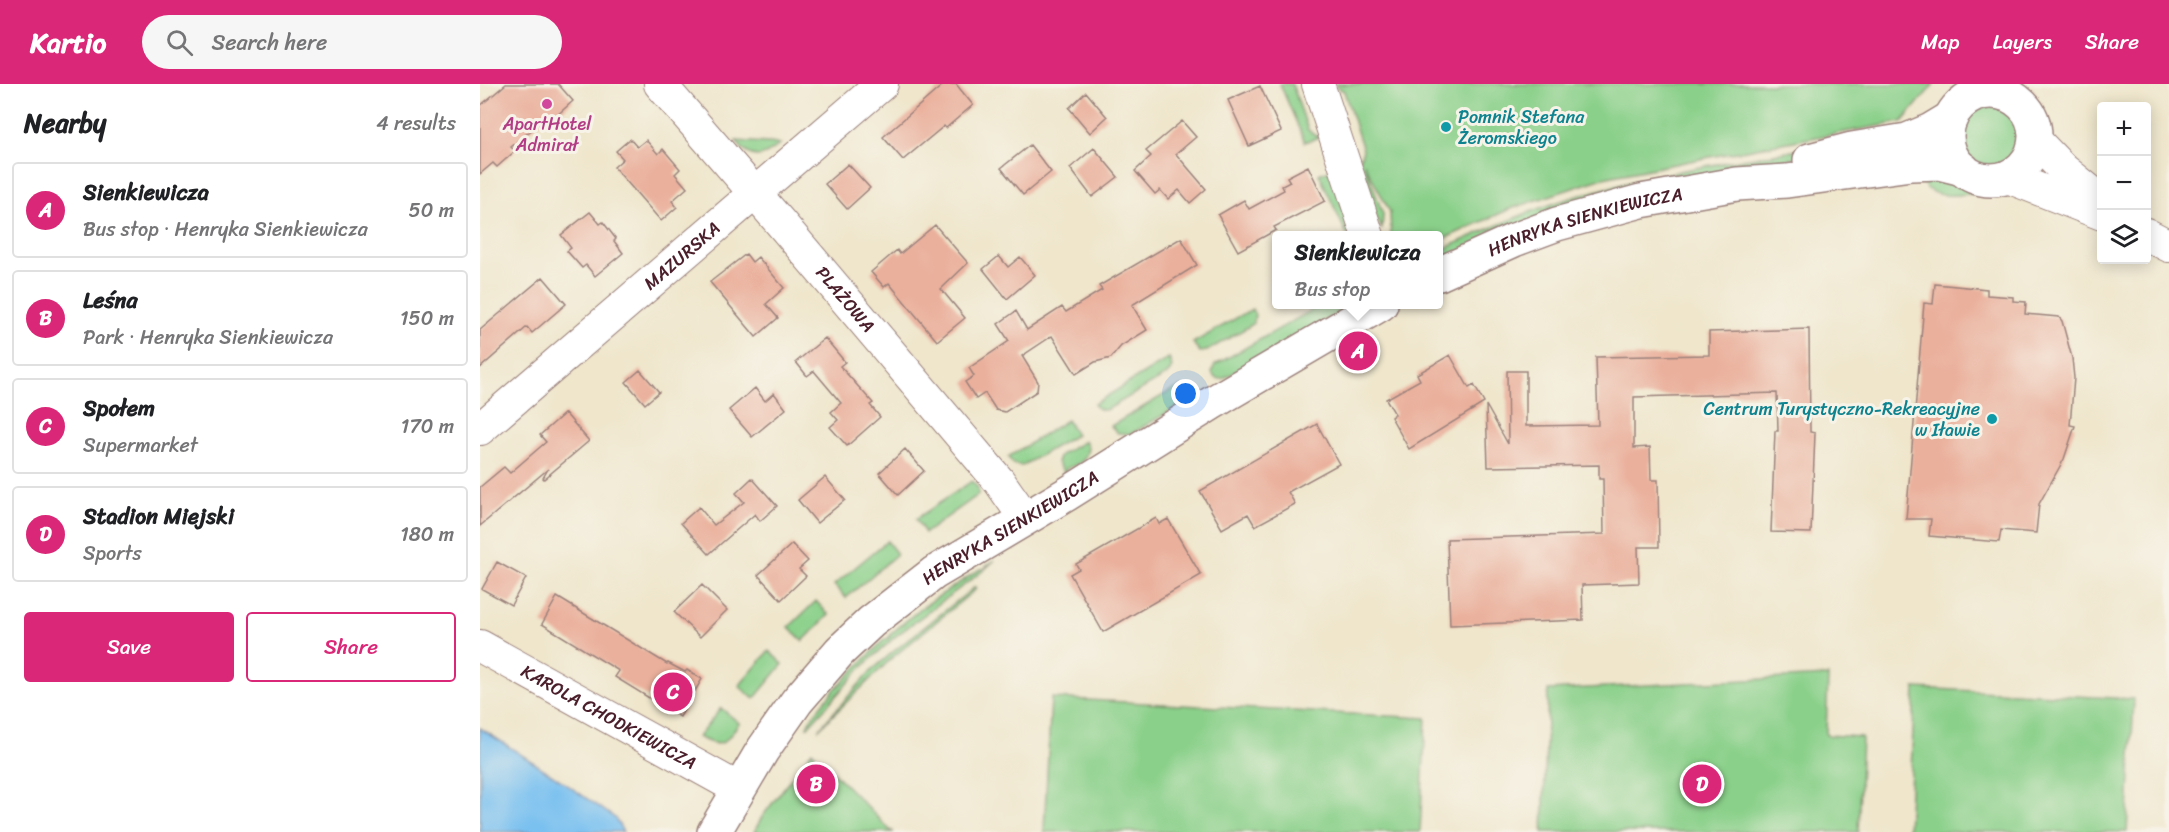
<!DOCTYPE html>
<html lang="en">
<head>
<meta charset="utf-8">
<style>
  body { margin:0; font-family:Sriracha,sans-serif; background:#f6f6f6; color:#202124 }
  .controls { position:absolute; right:18px; top:18px; display:grid; overflow:hidden; border-radius:6px; box-shadow:0 3px 15px #0003 }
  .controls button { width:54px; height:54px; display:grid; place-items:center; padding:0; border:0; border-bottom:2px solid #e0e0e0; background:#fff; color:#202124; font:30px sans-serif }
  .you { position:absolute; left:706px; top:310px; width:21px; height:21px; margin:-15px; border:4px solid #fff; border-radius:50%; background:#1a73e8; box-shadow:0 0 0 9px #1a73e833 }
  .badge { display:grid; place-items:center; width:39px; height:39px; border-radius:50%; background:#db2777; color:#fff; font-size:20px; font-weight:700 }
  .pin { position:absolute; translate:-50% -50%; border:3px solid #fff; box-shadow:0 2px 6px #0006 }
  .popup { position:absolute; left:792px; top:147px; width:171px; height:78px; box-sizing:border-box; display:grid; place-content:center; border-radius:6px; background:#fff; filter:drop-shadow(0 2px 4px #0005); font-size:20px; white-space:nowrap; color:#757577 }
  .popup b { font-size:22px; color:#202124 }
  .popup::after { content:''; position:absolute; left:50%; top:100%; margin-left:-12px; border:12px solid transparent; border-top-color:#fff }
  .list { margin:0; padding:0; list-style:none }
  h2 { display:flex; justify-content:space-between; align-items:center; height:78px; margin:0; padding:0 24px; font-size:26px }
  h2 small { font-size:20px; font-weight:400; color:#757577 }
  .list li { display:grid; grid-template-columns:39px 1fr auto; gap:18px; align-items:center; box-sizing:border-box; height:96px; margin:0 12px 12px; padding:0 12px; border:2px solid #e0e0e0; border-radius:6px }
  .list b { display:block; font-size:22px; white-space:nowrap }
  .list p { margin:0; font-size:20px; white-space:nowrap; color:#757577 }
  .list em { font-size:20px; font-style:normal; color:#757577 }
  .actions { display:flex; gap:12px; padding:18px 24px }
  .actions a { flex:1; padding:14px 0; border:2px solid #db2777; border-radius:6px; text-align:center; font-size:21px; color:#db2777 }
  .actions .main { background:#db2777; color:#fff }
  .icon { flex:none; width:33px; height:33px; fill:none; stroke:currentColor; stroke-width:2; stroke-linecap:round; stroke-linejoin:round }
  .map { position:relative; flex:none; width:1689px; height:748px; overflow:hidden }
  header { display:flex; align-items:center; gap:36px; box-sizing:border-box; height:84px; padding:0 30px; background:#db2777; color:#fff }
  header strong { font-size:28px }
  nav { display:flex; gap:33px; margin-inline-start:auto; font-size:21px }
  .search { width:420px; height:54px; background:#f6f6f6; display:flex; align-items:center; gap:15px; box-sizing:border-box; padding:0 21px; border-radius:33px; color:#757577; font-size:22px }
  main { display:flex }
  aside { flex:1; background:#fff }
  .map>svg:first-child { display:block }
</style>
</head>
<body>
<header>
<strong>Kartio</strong>
<div class="search"><svg class="icon" aria-label="search" viewBox="0 0 24 24"><circle cx="10" cy="10" r="6"/><path d="M15 15l6 6"/></svg>Search here</div>
<nav><a>Map</a><a>Layers</a><a>Share</a></nav>
</header>
<main>
<aside>
<h2>Nearby<small>4 results</small></h2>
<ul class="list">
<li><span class="badge">A</span><div><b>Sienkiewicza</b><p>Bus stop · Henryka Sienkiewicza</p></div><em>50 m</em></li>
<li><span class="badge">B</span><div><b>Leśna</b><p>Park · Henryka Sienkiewicza</p></div><em>150 m</em></li>
<li><span class="badge">C</span><div><b>Społem</b><p>Supermarket</p></div><em>170 m</em></li>
<li><span class="badge">D</span><div><b>Stadion Miejski</b><p>Sports</p></div><em>180 m</em></li>
</ul>
<div class="actions"><a class="main">Save</a><a>Share</a></div>
</aside>
<div class="map">
<svg width="1689" height="748" viewBox="0 0 1689 748">
  <rect width="100%" height="100%" fill="#f7f3e8"/>
  <filter id="ink" filterUnits="userSpaceOnUse"><feTurbulence type="fractalNoise" baseFrequency=".0167" numOctaves="2"/><feDisplacementMap in="SourceGraphic" scale="12" xChannelSelector="R" yChannelSelector="G"/><feConvolveMatrix kernelMatrix="1 2 1 2 8 2 1 2 1" color-interpolation-filters="sRGB"/></filter>
  <filter id="wash" filterUnits="userSpaceOnUse"><feTurbulence type="fractalNoise" baseFrequency=".008" numOctaves="4" result="noise"/><feDisplacementMap in="SourceGraphic" scale="24" xChannelSelector="R" yChannelSelector="G"/><feGaussianBlur stdDeviation="1.35" result="paint"/><feColorMatrix in="noise" values="0 0 0 0 0 0 0 0 0 0 0 0 0 0 0 0 0 1.4 0 .05"/><feComposite in="paint" operator="in"/></filter>
  <g filter="url(#wash)">
    <rect width="100%" height="100%" fill="#efe6cc"/>
    <!-- green -->
    <path fill="#8ad08a" stroke="#6a785a" stroke-width="1.5" d="M800 0H812L828 46 839 53 825 58Z
      M857 0H1454L1422 38 1297 60 1123 94 1030 125 959 157V152L911 151 910 128 884 79 903 130 902 146 876 86 883 66 864 7 857 3Z
      M1481 52a30 30 0 1 1 60 0a30 30 0 1 1-60 0Z
      M256 57 300 60C283 75 271 78 256 57Z
      M1360 59 1324 72 1248 88 959 175V167C1002 147 1045 128 1091 114 1178 88 1270 74 1360 59Z
      M850 86 872 151H867L839 90Z
      M1448 89C1466 95 1482 104 1501 109 1476 110 1452 119 1439 94Z
      M841 221H872L743 295C738 295 733 294 732 288L735 281Z
      M772 225 775 231 773 240 727 267 720 268 713 259Z
      M689 274 692 283 688 290 628 325C622 327 617 326 614 320Z
      M702 303 706 304 708 310 704 319 651 350 638 349 631 342 692 306Z
      M587 336 596 351 542 382 533 380 528 373Z
      M605 357 608 364C606 378 598 381 587 384L584 389 577 378 580 371Z
      M492 397 498 404V411L445 449 436 435Z
      M407 457 417 470 366 514 354 501Z
      M515 476 504 486 416 552 380 585 329 642 327 643 329 637 353 607 405 555H408L411 550 441 524 500 485H505L506 482Z
      M495 503 496 505 413 573 338 646 391 587 414 567Z
      M336 517 349 531 323 557 309 543Z
      M289 567 303 580 274 615 259 602Z
      M1348 592 1346 651 1382 653 1378 748H1063L1068 606Z
      M1435 604 1654 615 1647 748H1428Z
      M571 614 946 634 940 748H564Z
      M241 624 259 639C244 660 243 666 218 653Z
      M332 667 410 746 414 748H274L282 733Z"/>
    <!-- water -->
    <path fill="#78c0f0" stroke="#61708e" stroke-width="1.5" d="M0 644 73 691 135 734 143 748H0Z"/>
    <g id="blocks">
      <!-- building -->
      <path fill="#eab09c" d="M26 0H78L93 17 74 34 71 30 31 63 35 67 17 83 13 79 0 90V22Z
        M464 0H476L493 21 466 44 464 42 423 76 403 53Z
        M780 2 801 47 769 62 748 16Z
        M606 8 627 33 610 49 589 24Z
        M702 37 716 53 696 70 726 105 710 119 699 106 688 115 680 106 675 110 655 87 671 72 666 67Z
        M150 55 157 63 166 56 178 70 183 65 200 85 195 90 207 104 192 117 197 123 181 137 134 83 143 75 136 67Z
        M550 61 571 88 543 111 521 84Z
        M614 64 638 93 612 113 590 84Z
        M368 80 390 104 367 125 345 100Z
        M828 82 845 117 794 143 796 146 758 167 738 131 764 116 769 125 804 106 802 102 810 98 807 93Z
        M110 128 120 140 123 138 136 155 134 157 143 169 115 192 106 181 102 184 87 167 91 164 81 151Z
        M455 141 488 179 461 205 485 234 457 257 409 199 404 203 391 188 417 166 420 170Z
        M701 154 717 181 652 221 667 246 641 262 631 274 615 278 596 290 572 252 542 272 558 298 557 307 525 328 516 326 505 309 496 315 485 298 494 292 489 284 529 257 518 240 536 227 547 246 582 223 586 228 622 206 619 202Z
        M266 170 272 178 278 173 304 204 286 220 298 234 276 253 230 198Z
        M519 172 528 183 540 173 555 191 527 215 503 185Z
        M63 193 86 220 52 249 47 243 0 284V246Z
        M1455 200 1507 205V211L1533 213V217L1546 218 1545 230 1579 233 1582 237 1592 274 1594 294 1590 341 1595 342 1584 375 1559 420 1556 449 1521 446 1519 458 1449 452 1451 435H1426L1444 219 1453 220Z
        M1329 245 1330 348 1335 349 1331 449 1291 448 1295 347H1298L1297 309 1154 313V364L1170 363 1171 396H1178L1179 463H1158L1159 499 1102 501 1103 536 970 541 967 455 1124 450 1123 395H1119V381L1008 383 1006 321 1028 360 1027 287H1046V342L1118 341 1116 273 1229 271V248Z
        M345 254 365 278 360 282 393 319 390 321 400 333 367 362 350 343 358 336 351 328 361 319 334 287 327 292 316 278Z
        M970 271 989 304 994 301 1004 319 929 365 911 333 915 330 906 315 940 296 937 290Z
        M160 286 179 308 165 320 146 298Z
        M275 304 285 317 294 309 306 325 272 353 249 326Z
        M85 329 109 357 64 395 63 394 68 385 0 442V403L24 383 30 389 66 358 60 351Z
        M837 340 859 380 808 408 815 420 775 442 768 430 742 445 720 407Z
        M425 365 444 387 418 411 399 389Z
        M345 393 365 416 337 439 318 416Z
        M272 394 297 422 280 437 275 430 229 470 201 439 219 423 234 441 264 418 256 409Z
        M676 434 679 440 688 435 721 491 623 548 590 490 599 485 596 480Z
        M312 460 328 477 319 485 326 492 301 516 278 491Z
        M17 478 46 494 31 521 2 505Z
        M222 501 247 526 220 553 194 528Z
        M77 513 187 580 188 579 205 588 207 586 222 595 200 633 135 593 139 587 62 540Z"/>
    </g>
  </g>
  <g filter="url(#ink)">
    <use href="#blocks" fill-opacity="0" stroke="#9c827c" stroke-width="1.5"/>
    <g fill="none" stroke-linecap="round" stroke-linejoin="round">
      <!-- minor casing -->
      <g stroke="#9c827c" stroke-width="34">
        <g id="minor">
          <path id="s1" d="M180 0 299 137 519 397 545 434"/>
          <path d="M838 0 888 152"/>
          <path d="M1555 56 1584 86 1622 117"/>
          <path d="M1528 93 1622 130"/>
          <path d="M1666 150 1689 162"/>
          <path id="s2" d="M0 345 402 0"/>
          <path id="s3" d="M0 562 259 705"/>
        </g>
      </g>
      <!-- major casing -->
      <g stroke="#9c827c" stroke-width="36">
        <g id="major">
          <circle cx="1511" cy="52" r="44"/>
          <path d="M1330 76 1372 65 1427 56 1451 46 1471 34"/>
          <path id="s4" d="M959 190 1034 156 1077 140 1161 117 1257 100 1307 97 1431 80 1459 79 1483 85"/>
          <path id="s5" d="M234 748 282 667 317 617 360 567 391 538 454 489 587 410 732 319 901 220"/>
        </g>
      </g>
      <!-- minor -->
      <use href="#minor" stroke="#fff" stroke-width="32"/>
      <!-- major -->
      <use href="#major" stroke="#fff" stroke-width="33"/>
    </g>
  </g>
  <!-- markers -->
  <circle fill="#d1479c" stroke="#f7f3e8" stroke-width="2" cx="67" cy="20" r="6"/>
  <g fill="#0f9aa8" stroke="#f7f3e8" stroke-width="2">
    <circle cx="966" cy="43" r="6"/>
    <circle cx="1512" cy="335" r="6"/>
  </g>
  <g text-anchor="middle" stroke-width="6" stroke-linejoin="round" paint-order="stroke">
    <!-- culture labels -->
    <g font-size="18" fill="#0d838f" stroke="#f7f3e8" text-anchor="start">
      <text x="978" y="39">Pomnik Stefana<tspan x="978" dy="21">Żeromskiego</tspan></text>
      <text x="1500" y="331" text-anchor="end">Centrum Turystyczno-Rekreacyjne<tspan x="1500" dy="21">w Iławie</tspan></text>
    </g>
    <!-- hotel labels -->
    <g font-size="18" fill="#b23c85" stroke="#f7f3e8">
      <text x="67" y="46">ApartHotel<tspan x="67" dy="21">Admirał</tspan></text>
    </g>
    <!-- street labels -->
    <g font-size="18" fill="#4a1f2b" stroke="#f7f3e8">
      <text dy="6" stroke="none"><textPath href="#s4" startOffset="156">HENRYKA SIENKIEWICZA</textPath></text>
      <text dy="6" stroke="none"><textPath href="#s2" startOffset="266">MAZURSKA</textPath></text>
      <text dy="6" stroke="none"><textPath href="#s1" startOffset="284">PLAŻOWA</textPath></text>
      <text dy="6" stroke="none"><textPath href="#s5" startOffset="432">HENRYKA SIENKIEWICZA</textPath></text>
      <text dy="6" stroke="none"><textPath href="#s3" startOffset="147">KAROLA CHODKIEWICZA</textPath></text>
    </g>
  </g>
</svg>
<div class="controls">
<button>+</button>
<button>−</button>
<button><svg class="icon" aria-label="layers" viewBox="0 0 24 24"><path d="M12 4l9 5-9 5-9-5zM3 14l9 5 9-5"/></svg></button>
</div>
<div class="you"></div>
<div class="pin badge" style="left:878px;top:267px">A</div>
<div class="popup"><b>Sienkiewicza</b>Bus stop</div>
<div class="pin badge" style="left:336px;top:700px">B</div>
<div class="pin badge" style="left:193px;top:608px">C</div>
<div class="pin badge" style="left:1222px;top:700px">D</div>
</div>
</main>
</body>
</html>
